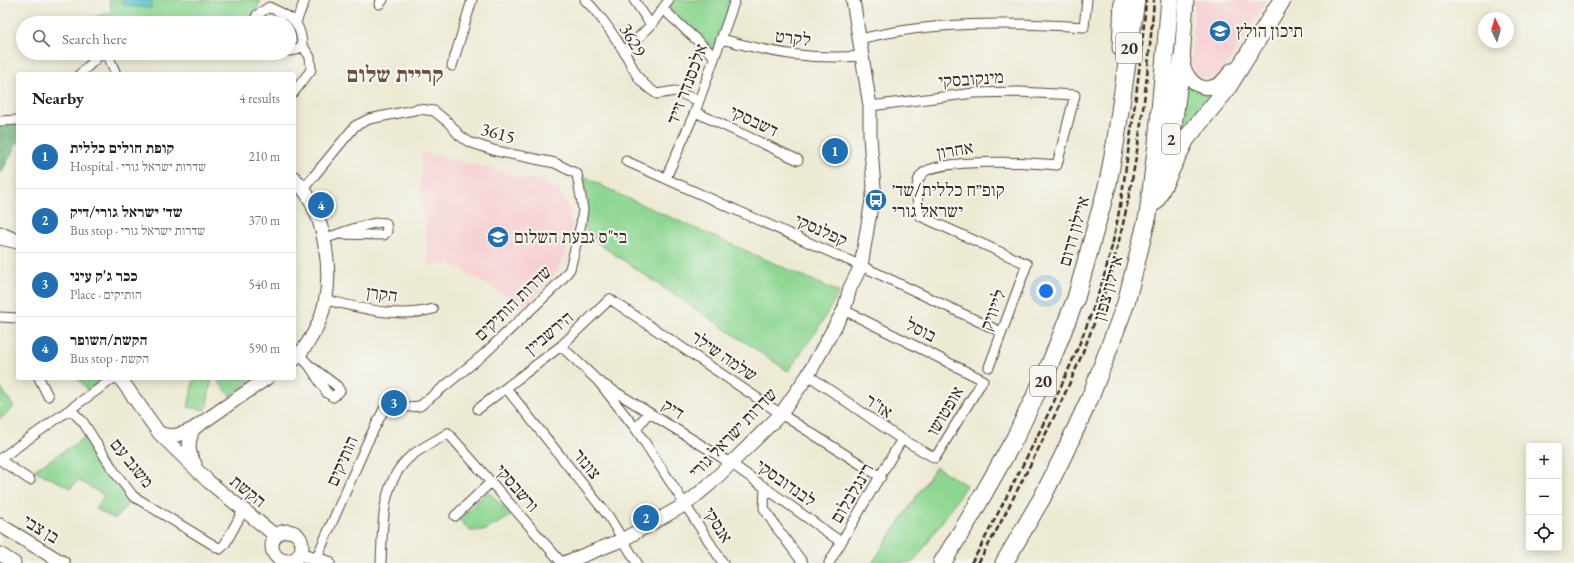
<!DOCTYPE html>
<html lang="en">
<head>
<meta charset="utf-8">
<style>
  body { margin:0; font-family:"EB Garamond","Frank Ruhl Libre",serif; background:#f2f2f2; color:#202124 }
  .controls { position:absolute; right:12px; bottom:12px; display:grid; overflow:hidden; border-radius:4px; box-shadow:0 2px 10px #0003 }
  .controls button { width:36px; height:36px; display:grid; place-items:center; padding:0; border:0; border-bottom:1px solid #e0e0e0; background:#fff; color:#202124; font:20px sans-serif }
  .compass { position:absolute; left:1478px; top:12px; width:36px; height:36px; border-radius:50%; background:#fff; box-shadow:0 2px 10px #0003; rotate:355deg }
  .you { position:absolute; left:1046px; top:291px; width:14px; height:14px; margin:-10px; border:3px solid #fff; border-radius:50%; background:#1a73e8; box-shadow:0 0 0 6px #1a73e833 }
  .badge { display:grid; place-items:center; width:26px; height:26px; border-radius:50%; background:#1f6fb2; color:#fff; font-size:13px; font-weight:700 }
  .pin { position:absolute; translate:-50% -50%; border:2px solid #fff; box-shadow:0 1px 4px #0006 }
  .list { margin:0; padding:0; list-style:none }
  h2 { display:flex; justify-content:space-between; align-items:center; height:52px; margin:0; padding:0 16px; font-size:17px }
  h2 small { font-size:13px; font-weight:400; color:#757577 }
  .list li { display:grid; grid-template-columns:26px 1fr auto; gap:12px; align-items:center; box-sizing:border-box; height:64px; padding:0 16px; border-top:1px solid #e0e0e0 }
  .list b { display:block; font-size:15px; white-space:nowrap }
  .list p { margin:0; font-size:13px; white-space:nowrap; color:#757577 }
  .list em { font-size:13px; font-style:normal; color:#757577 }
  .icon { flex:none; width:22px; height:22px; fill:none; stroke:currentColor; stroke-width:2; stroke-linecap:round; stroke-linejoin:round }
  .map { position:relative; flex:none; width:1574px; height:563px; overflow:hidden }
  .search { position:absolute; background:#fff; box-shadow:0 2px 10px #0003; left:16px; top:16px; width:280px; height:44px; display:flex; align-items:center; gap:10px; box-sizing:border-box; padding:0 14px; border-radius:22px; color:#757577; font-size:15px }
  .panel { position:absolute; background:#fff; box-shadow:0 2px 10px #0003; left:16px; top:72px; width:280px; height:308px; border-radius:4px }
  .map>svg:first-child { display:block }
</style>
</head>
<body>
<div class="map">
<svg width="1574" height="563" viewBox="0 0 1574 563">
  <rect width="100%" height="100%" fill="#f6f6f2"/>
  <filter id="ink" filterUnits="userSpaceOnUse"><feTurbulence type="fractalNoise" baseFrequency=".025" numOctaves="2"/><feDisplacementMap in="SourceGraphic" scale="8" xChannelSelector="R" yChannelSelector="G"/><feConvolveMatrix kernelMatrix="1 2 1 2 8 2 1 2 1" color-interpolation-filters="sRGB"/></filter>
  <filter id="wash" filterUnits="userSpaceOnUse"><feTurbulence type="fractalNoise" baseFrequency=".012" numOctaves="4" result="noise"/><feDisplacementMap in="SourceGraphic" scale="16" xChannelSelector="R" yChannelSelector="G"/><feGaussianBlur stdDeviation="0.9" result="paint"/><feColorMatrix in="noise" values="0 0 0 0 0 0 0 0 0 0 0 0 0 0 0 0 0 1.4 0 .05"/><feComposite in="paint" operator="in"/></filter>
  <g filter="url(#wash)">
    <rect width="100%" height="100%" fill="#edead4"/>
    <!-- built -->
    <path fill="#f7cfd2" d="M1195 0H1266L1224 70 1220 76 1214 79 1208 80 1198 76 1191 63Z
      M422 152 543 182 560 191 568 208 572 226 568 245 557 272 525 307 450 263 428 265 426 229 420 189Z"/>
    <!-- green -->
    <path fill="#8ed792" stroke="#648058" d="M109 0H259L260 2 250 23H95V17L112 12Z
      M674 0H734L715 51 669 8Z
      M1183 78 1214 91 1202 111 1178 135Z
      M582 175 618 194 839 292 816 332 788 371 599 244 585 228 588 199Z
      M78 378H106L88 391Z
      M194 378H212L206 410 188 407Z
      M216 378H254L230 396Z
      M0 386 14 407 0 419Z
      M86 437 131 501 115 519 96 509 104 495 78 480 71 488 34 470Z
      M936 467 966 485 951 509 913 563H872Z
      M488 491 511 516 486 530 470 531 459 519Z"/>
    <!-- forest -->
    <path fill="#72b87c" stroke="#56714d" d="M0 124 5 126 18 124V141L0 175Z"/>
    <!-- water -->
    <path fill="#5ac6d4" stroke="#4a7879" d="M123 0H152L151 8 123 5Z"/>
  </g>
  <g filter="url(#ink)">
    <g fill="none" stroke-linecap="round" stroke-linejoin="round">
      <!-- street casing -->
      <g stroke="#564739" stroke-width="11">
        <path id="street" d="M585 0C600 14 612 33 623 50 636 71 634 79 657 94L675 91 699 101
          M634 0 651 25
          M379 4 383 0
          M663 9 714 56
          M296 22 305 0
          M253 23 257 15 269 7C290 17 301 20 302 45L296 50 289 51
          M722 39C771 53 811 60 862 56
          M860 39C933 21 1010 22 1084 27L1087 0
          M624 52 651 25 669 0
          M107 53 116 74
          M452 66 472 0
          M80 74 102 53
          M294 92 311 70 310 57 302 45
          M870 106 974 93 1019 92 1075 95 1057 165C1035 162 936 158 922 174 913 183 918 206 920 216L1027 264 989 367
          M695 112 798 160
          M0 121 18 120
          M626 161 866 268 1001 332
          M666 178 695 112 735 0
          M304 188 355 126 369 119 419 109 434 111 449 123 459 135 469 142 496 151 555 163 577 174 583 209 581 224 570 269 559 283 483 355 420 406 384 409 367 443 316 559
          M0 231 18 239
          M324 239C336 235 376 219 386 223L387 231 384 235 339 234
          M0 240 18 244
          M326 300C360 308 398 319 433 309
          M0 317 18 318
          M561 346 598 381 636 429 723 563
          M299 355 309 365 337 386 340 391 333 397 327 393 309 365
          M808 375 895 435 935 458 983 380 844 310
          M39 378 48 396
          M598 381 732 464 841 542
          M506 388 609 517 637 563
          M478 409 561 346 610 299 781 414 881 477
          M71 410 83 422 114 471 133 496 220 549 225 544 243 511
          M636 429 648 413
          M0 459 114 378
          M0 460 30 480
          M765 487 764 508 774 524 803 563
          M455 516 491 482
          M381 563C383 527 380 482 411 456 422 447 436 441 448 433L562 563
          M829 563 902 439"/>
      </g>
      <!-- secondary casing -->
      <g stroke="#564739" stroke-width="15">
        <path id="secondary" d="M1182 61C1190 91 1214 98 1231 70
          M294 178C309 193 317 211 322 231 334 279 329 323 294 360
          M120 378 159 433C172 438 181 435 193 429L267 378
          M193 429C188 443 187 451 195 464
          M159 433 209 482 276 536
          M0 525 63 563
          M272 546a15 15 0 1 1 30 0a15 15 0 1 1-30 0Z
          M0 554 14 563
          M300 554 328 563
          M564 563 622 540 686 504 710 484 781 414 808 375 844 310 850 288 861 266 874 188 870 137V106L853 0"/>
      </g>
      <!-- primary casing -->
      <g stroke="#564739" stroke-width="17">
        <path id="primary" d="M1182 60 1186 0"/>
      </g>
      <!-- highway casing -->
      <g stroke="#564739" stroke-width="19">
        <path id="highway" d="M1121 48 1123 0
          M1167 162 1170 148 1182 60
          M1155 202 1186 139 1226 90 1282 0
          M942 563 971 516 1015 438 1048 369 1076 298 1108 183 1116 139 1136 0
          M1004 563 1042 498 1063 456 1090 398 1126 303 1148 215 1157 143 1170 0"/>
      </g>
      <!-- street -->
      <use href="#street" stroke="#fff" stroke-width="9"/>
      <!-- secondary -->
      <use href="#secondary" stroke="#fff" stroke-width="13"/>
      <!-- primary -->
      <use href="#primary" stroke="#fff" stroke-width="15"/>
      <!-- highway -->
      <use href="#highway" stroke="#fff" stroke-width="17"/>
      <!-- rail -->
      <path stroke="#3b2a1e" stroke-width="2.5" stroke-dasharray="6 3" stroke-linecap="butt" d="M971 563 979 550C1022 466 1067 384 1098 295 1113 251 1121 205 1127 159 1135 106 1142 53 1146 0
        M978 563C995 535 1009 506 1024 477 1060 407 1094 336 1114 260 1137 175 1147 87 1154 0"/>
    </g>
  </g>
  <!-- icons -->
  <defs>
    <g id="school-disc" transform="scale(1.15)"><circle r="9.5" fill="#1f6fb2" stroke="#f6f6f2"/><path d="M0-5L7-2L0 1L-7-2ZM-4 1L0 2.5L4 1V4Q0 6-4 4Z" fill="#fff"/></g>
    <g id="bus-disc" transform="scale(1.15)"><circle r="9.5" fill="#1f6fb2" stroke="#f6f6f2"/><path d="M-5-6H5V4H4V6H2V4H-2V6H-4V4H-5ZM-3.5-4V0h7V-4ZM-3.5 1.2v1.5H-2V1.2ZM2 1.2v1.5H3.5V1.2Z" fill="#fff"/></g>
  </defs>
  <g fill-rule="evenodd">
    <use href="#school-disc" x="1220" y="31"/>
    <use href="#bus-disc" x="876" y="200"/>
    <use href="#school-disc" x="498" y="237"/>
  </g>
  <g text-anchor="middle" stroke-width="4" stroke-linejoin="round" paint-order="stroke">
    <!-- shield labels -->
    <g fill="#f6f6f2" stroke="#73675e" stroke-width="1">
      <rect x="1116" y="33" width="26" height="30" rx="3"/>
      <rect x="1162" y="124" width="18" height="30" rx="3"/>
      <rect x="1030" y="366" width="26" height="30" rx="3"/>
    </g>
    <g font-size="17" font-weight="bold" fill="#3b2a1e">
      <text x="1129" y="54">20</text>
      <text x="1171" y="145">2</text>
      <text x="1043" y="387">20</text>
    </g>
    <!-- poi labels -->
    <g font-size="18" fill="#3b2a1e" stroke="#f6f6f2" text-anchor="start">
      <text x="1236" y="37">תיכון הולץ</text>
      <text x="892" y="196">קופ״ח כללית/שד׳<tspan x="892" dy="21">ישראל גורי</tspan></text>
      <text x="514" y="243">בי"ס גבעת השלום</text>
    </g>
    <!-- street labels -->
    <g font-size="18" fill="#3b2a1e" stroke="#f6f6f2">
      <text transform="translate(793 38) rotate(7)" y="6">לקרט</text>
      <text transform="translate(633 40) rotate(60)" y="6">3629</text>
      <text transform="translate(971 79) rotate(-4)" y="6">מינקובסקי</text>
      <text transform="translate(687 84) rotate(-69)" y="6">אלכסנדר זייד</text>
      <text transform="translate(754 121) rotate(25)" y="6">דשבסקי</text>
      <text transform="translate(498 133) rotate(16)" y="6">3615</text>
      <text transform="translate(955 150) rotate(-9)" y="6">אחרון</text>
      <text transform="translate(821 230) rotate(24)" y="6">קפלנסקי</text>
      <text transform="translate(1074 231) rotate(-74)" y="6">איילון דרום</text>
      <text transform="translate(1108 288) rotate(-74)" y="6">איילון צפון</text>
      <text transform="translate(382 294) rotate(8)" y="6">הקרן</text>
      <text transform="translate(513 303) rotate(-44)" y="6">שדרות הותיקים</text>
      <text transform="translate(993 310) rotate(-69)" y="6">לייוויק</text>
      <text transform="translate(921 330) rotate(27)" y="6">בוסל</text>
      <text transform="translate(549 333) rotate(-40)" y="6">הירשביין</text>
      <text transform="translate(724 356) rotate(34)" y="6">שלמה שילר</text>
      <text transform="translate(879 406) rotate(34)" y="6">אז"ר</text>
      <text transform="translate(673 409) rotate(31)" y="6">דיק</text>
      <text transform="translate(945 411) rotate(-59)" y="6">אופטושו</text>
      <text transform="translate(733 433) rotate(-46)" y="6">שדרות ישראל גורי</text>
      <text transform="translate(342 461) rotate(-66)" y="6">הותיקים</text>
      <text transform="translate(132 463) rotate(51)" y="6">משגב עם</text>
      <text transform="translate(587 464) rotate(51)" y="6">צונזר</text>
      <text transform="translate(786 483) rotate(35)" y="6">לבנדובסקי</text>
      <text transform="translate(517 488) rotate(49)" y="6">ורשבסקי</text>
      <text transform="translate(248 491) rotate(39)" y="6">הקשת</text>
      <text transform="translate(852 493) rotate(-59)" y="6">רינגלבלום</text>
      <text transform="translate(718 525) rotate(58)" y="6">אנסקי</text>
      <text transform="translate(41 529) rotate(31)" y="6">בן צבי</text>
    </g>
    <!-- district labels -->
    <g font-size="22" font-weight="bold" fill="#6d5040" stroke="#f6f6f2">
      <text x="395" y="82">קריית שלום</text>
    </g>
  </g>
</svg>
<div class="controls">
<button>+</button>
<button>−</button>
<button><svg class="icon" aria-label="locate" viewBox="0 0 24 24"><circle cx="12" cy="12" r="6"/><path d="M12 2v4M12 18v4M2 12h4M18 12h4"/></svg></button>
</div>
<svg class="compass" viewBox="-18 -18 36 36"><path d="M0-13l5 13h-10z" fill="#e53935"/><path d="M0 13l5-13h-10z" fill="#757577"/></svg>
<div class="you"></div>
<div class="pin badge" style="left:835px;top:151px">1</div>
<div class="pin badge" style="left:646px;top:518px">2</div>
<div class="pin badge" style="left:394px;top:403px">3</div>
<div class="pin badge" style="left:321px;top:205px">4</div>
<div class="search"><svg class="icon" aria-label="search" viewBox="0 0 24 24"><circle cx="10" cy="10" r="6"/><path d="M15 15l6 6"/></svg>Search here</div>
<section class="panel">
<h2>Nearby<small>4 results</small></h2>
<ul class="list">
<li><span class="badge">1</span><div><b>קופת חולים כללית</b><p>Hospital · שדרות ישראל גורי</p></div><em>210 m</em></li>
<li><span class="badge">2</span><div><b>שד׳ ישראל גורי/דיק</b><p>Bus stop · שדרות ישראל גורי</p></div><em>370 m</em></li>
<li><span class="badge">3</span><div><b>ככר ג'ק עיני</b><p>Place · הותיקים</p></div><em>540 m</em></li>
<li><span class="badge">4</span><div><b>הקשת/השופר</b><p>Bus stop · הקשת</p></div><em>590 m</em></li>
</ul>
</section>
</div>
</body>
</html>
